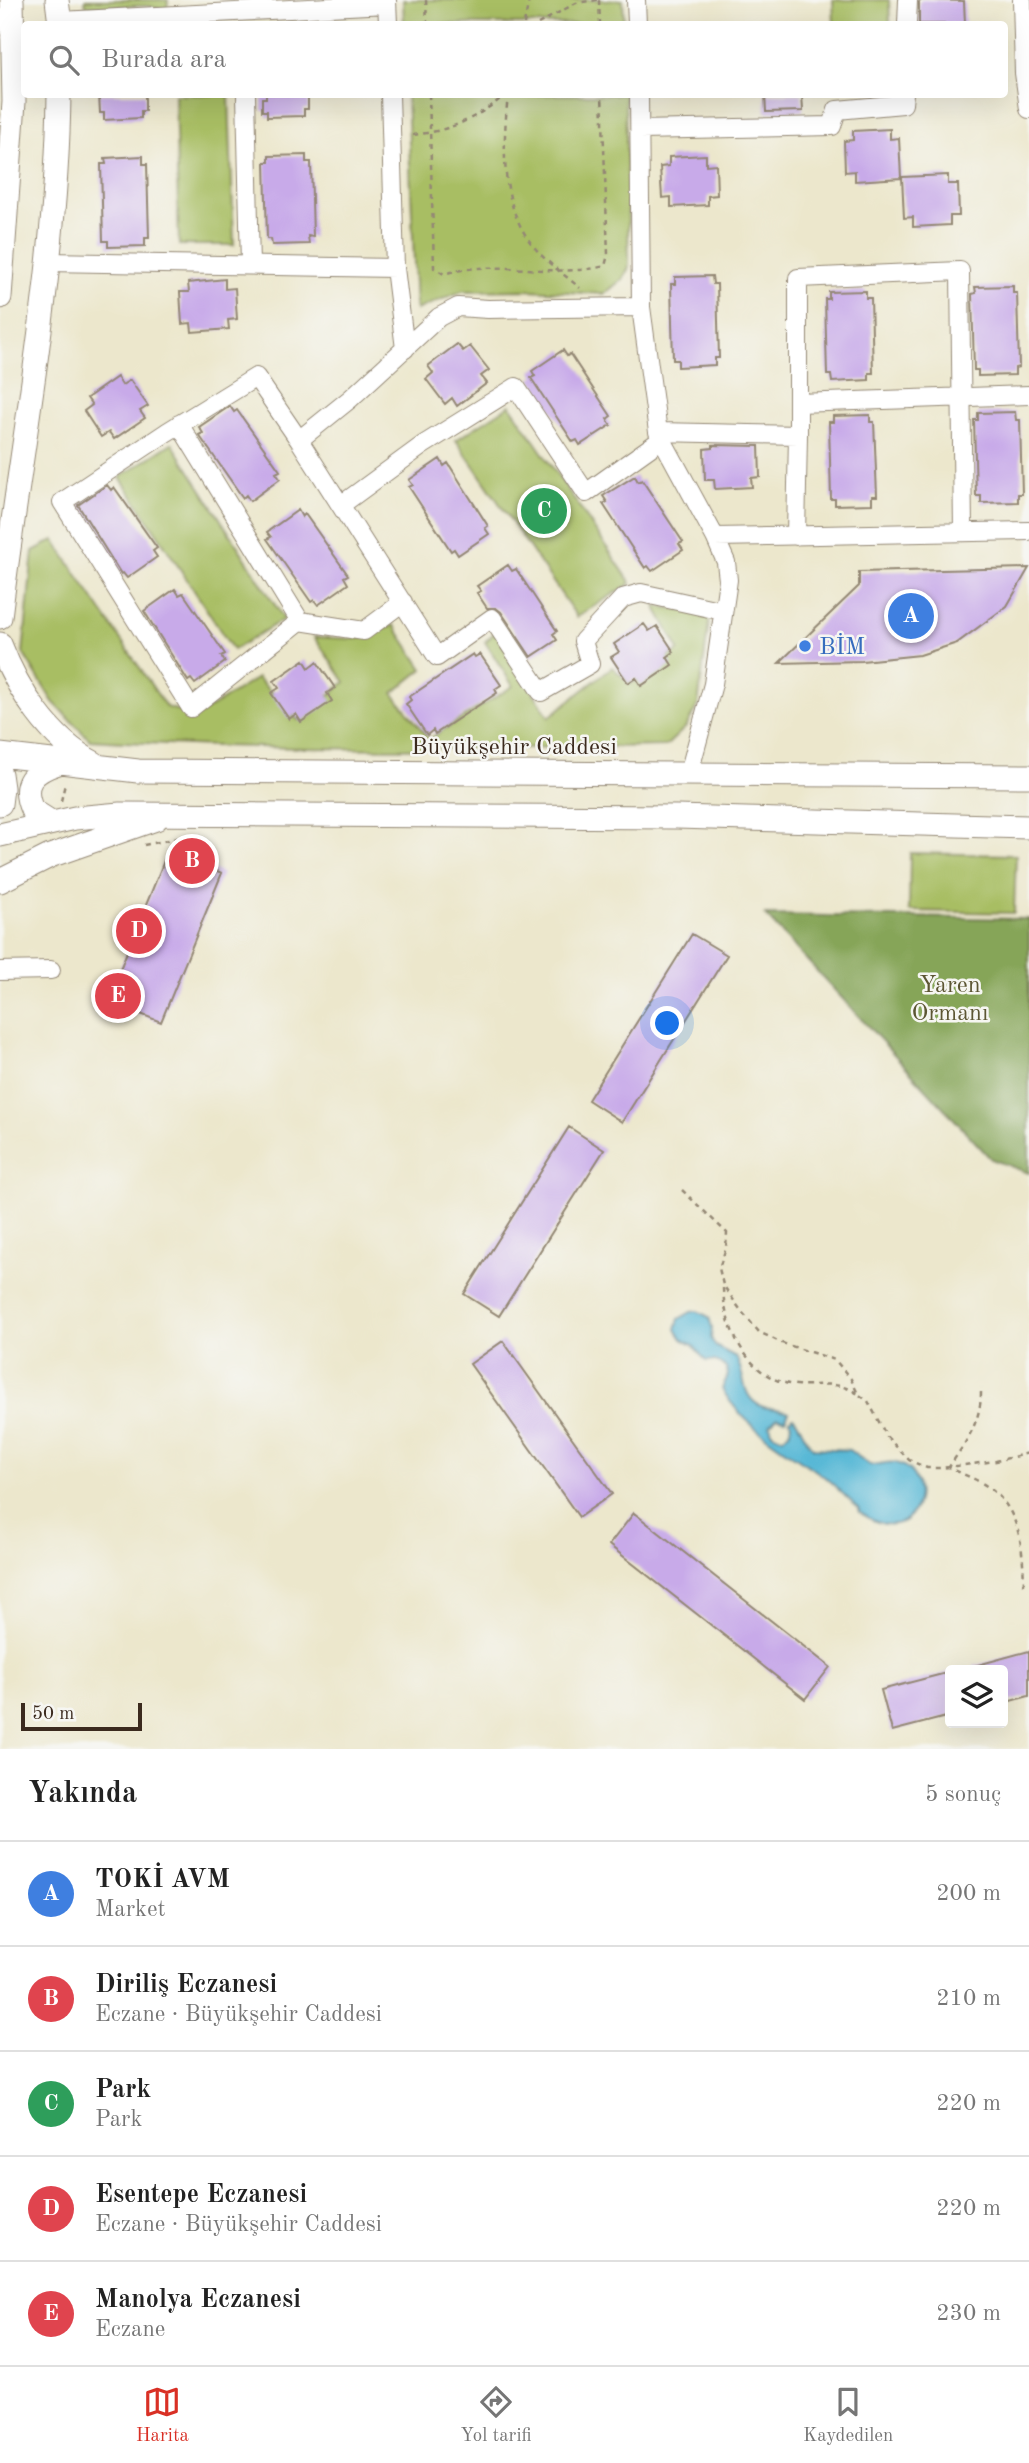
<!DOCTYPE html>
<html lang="tr">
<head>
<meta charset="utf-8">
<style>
  body { margin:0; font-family:"Old Standard TT",serif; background:#f6f6f6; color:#222 }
  .controls { position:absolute; right:21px; bottom:21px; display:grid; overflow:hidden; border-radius:7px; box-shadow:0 7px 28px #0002 }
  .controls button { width:63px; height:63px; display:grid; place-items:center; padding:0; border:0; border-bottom:2px solid #e0e0e0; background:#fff; color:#222; font:35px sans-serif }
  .scale { position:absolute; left:21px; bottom:18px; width:121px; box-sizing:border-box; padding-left:7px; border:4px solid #3b2a1e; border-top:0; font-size:19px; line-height:24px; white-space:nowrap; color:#3b2a1e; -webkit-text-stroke:5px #f6f6f2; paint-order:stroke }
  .you { position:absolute; left:668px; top:1024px; width:24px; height:24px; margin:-18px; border:5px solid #fff; border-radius:50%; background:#1a73e8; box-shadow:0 0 0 10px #1a73e833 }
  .badge { display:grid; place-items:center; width:46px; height:46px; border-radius:50%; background:#d93025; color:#fff; font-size:23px; font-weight:700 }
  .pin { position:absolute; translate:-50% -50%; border:4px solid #fff; box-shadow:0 2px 7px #0006 }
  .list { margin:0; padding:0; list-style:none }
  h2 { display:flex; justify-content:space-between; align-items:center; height:91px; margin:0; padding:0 28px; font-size:30px }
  h2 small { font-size:23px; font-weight:400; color:#767676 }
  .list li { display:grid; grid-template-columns:46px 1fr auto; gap:21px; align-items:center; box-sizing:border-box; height:105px; padding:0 28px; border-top:2px solid #e0e0e0 }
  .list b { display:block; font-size:26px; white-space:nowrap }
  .list p { margin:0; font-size:23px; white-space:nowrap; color:#767676 }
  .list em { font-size:23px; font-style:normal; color:#767676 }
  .icon { flex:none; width:38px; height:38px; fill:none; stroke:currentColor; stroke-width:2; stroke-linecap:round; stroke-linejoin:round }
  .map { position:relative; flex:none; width:1029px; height:1749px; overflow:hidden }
  .search { position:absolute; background:#fff; box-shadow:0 7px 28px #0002; left:21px; right:21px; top:21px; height:77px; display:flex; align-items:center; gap:18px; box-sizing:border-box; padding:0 24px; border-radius:7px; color:#767676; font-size:26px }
  .sheet { height:616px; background:#fff }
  nav { display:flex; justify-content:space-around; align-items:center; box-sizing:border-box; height:98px; border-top:2px solid #e0e0e0; background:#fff; font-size:19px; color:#767676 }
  nav a { display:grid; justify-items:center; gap:4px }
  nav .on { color:#d93025 }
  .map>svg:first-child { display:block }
</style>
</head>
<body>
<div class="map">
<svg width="1029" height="1749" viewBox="0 0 1029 1749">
  <rect width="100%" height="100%" fill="#f6f6f2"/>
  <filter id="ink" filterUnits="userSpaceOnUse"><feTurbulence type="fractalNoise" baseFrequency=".0143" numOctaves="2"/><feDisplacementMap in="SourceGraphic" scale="14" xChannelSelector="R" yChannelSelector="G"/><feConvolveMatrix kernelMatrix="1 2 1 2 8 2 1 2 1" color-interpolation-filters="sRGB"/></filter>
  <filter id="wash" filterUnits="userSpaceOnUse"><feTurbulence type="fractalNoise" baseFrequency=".00686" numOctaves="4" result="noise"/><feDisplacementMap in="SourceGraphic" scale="28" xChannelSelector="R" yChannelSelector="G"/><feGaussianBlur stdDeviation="1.57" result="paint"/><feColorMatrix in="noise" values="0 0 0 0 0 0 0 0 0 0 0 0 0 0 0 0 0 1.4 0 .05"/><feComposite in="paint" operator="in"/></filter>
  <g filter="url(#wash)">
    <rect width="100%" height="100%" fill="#ece7cc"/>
    <!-- green -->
    <path fill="#a8be63" stroke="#727440" stroke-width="2" d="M85 0H168L167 11 149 6H86Z
      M403 0H623L624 24H404Z
      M833 0H889L890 24H834Z
      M175 95H229L234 245H179Z
      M407 95H625L629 267 623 279 604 294 528 290 462 291 416 310Z
      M510 405 631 583 577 617 456 440Z
      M172 443 284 619 233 650 120 477Z
      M54 540 166 707 197 716 257 678 298 720 345 682 314 637 358 639 394 625 423 669 393 693 429 739 513 686 485 642 495 632 549 717 612 667 631 684 679 650 655 606 710 614 698 705 686 727 666 746C474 749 282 752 90 740L53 702 23 653 33 551Z
      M910 853 1016 855 1014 913 909 911Z"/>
    <!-- forest -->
    <path fill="#86a559" stroke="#60683c" stroke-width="2" d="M765 915 1029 919V1173L991 1159Z"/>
    <!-- water -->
    <path fill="#57b8d6" stroke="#49717a" stroke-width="2" d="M697 1311 709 1317 712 1328 711 1338 715 1346 736 1357C745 1373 741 1398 761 1406 770 1410 780 1408 789 1412L785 1419 777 1417 770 1425 772 1433 783 1438 791 1430 792 1423 789 1420 793 1417C803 1426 802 1438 814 1448L849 1450 870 1465C878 1465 890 1461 897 1463 939 1477 916 1554 859 1512V1508C846 1498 835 1485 822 1475 786 1449 745 1429 722 1389L728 1375C727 1363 717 1360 706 1361L693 1345 682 1339 676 1329 679 1319 691 1312Z"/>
    <g id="blocks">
      <!-- building -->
      <path fill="#c8aae9" d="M922 0 964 1 965 24H919V2Z
        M99 94H145V111H141V118L104 120V113H100Z
        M266 94H308V109H304V116L267 117V111H262V98H266Z
        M765 94H802L803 111 766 112Z
        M890 129V139L899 138 901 178 855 181V171L845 172 844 141 853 140V131Z
        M306 155V162H311L313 237 308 236 309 244 272 245 271 239H267L265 162H269V156Z
        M706 155V165L716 164 717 195 708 196V205L671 207V197L662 198 660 167 669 166V157Z
        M143 156V164H147L149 238H145V246L108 247V241H103L101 164H106L105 158Z
        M948 175V184H958L959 216H950V225L913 227V217L904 218 902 177Z
        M712 276 713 284H717L719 358H715V365L678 367V360H673L671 284H675V277Z
        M225 279V289L235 288 237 319 228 320 229 329 192 332 191 323 182 324 180 292H189L188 283Z
        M1013 286V293H1017L1019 367 1015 368V375L978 376V370H974L972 294 976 293 975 287Z
        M866 291V298H871L873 373H869V380L832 382 831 375H827L825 299H829V292Z
        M457 344 463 351 470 346 489 370 481 376 487 383 457 406 452 398 445 404 426 379 433 373 428 366Z
        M563 350 567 356 570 354 611 416 607 419 611 425 580 445 577 440 573 442 531 378 535 376 532 371Z
        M117 377 122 385 130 380 148 406 140 411 145 418 114 439 109 432 101 437 84 411 92 405 87 398Z
        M230 406 234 412 237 410 280 471 276 473 280 479 250 501 246 495 243 498 199 435 203 433 199 427Z
        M1015 412 1016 420H1020L1022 494H1018V502L981 503V496H976L974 420H978V413Z
        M870 415V422H874L877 496H872V504L835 505V499H831L829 422H833V416Z
        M713 445 759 446 760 477 751 478 752 487 715 489 714 480H705L704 449 713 448Z
        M440 459 444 466 448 463 488 526 485 528 489 534 458 555 454 549 451 551 409 487 413 485 409 480Z
        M635 476 638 482 642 480 683 542 679 544 683 550 652 571 648 566 645 568 603 504 607 502 603 496Z
        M107 485 111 490 114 487 157 548 153 551 157 557 127 578 123 573 121 574 78 505Z
        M298 510 302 517 305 514 348 575 344 577 348 584 318 605 314 600 311 602 267 539 271 537 267 532Z
        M508 565 512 571 516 569 557 631 553 634 557 640 531 657 501 612 496 608H487L477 593 481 591 477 586Z
        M1029 568 1007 606 957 643 920 655 862 661 779 663 859 586V572Z
        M175 589 179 595 183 593 225 654 221 656 225 662 195 684 191 679 188 681 144 611Z
        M644 624 649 631 657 626 674 652 667 657 672 665 641 686 636 678 628 683 611 657 619 652 614 644Z
        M473 654 475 657 480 654 501 685 495 689 497 693 435 734 433 730 427 735 406 704 411 700 409 697Z
        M304 660 309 668 317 662 335 688 327 693 332 701 301 722 296 714 289 719 271 693 279 688 274 681Z
        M168 851 222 873 161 1022 107 1001Z
        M692 934 727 955 622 1122 588 1100Z
        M569 1127 604 1150 499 1316 464 1294Z
        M503 1341 612 1494 579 1517 470 1364Z
        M634 1513 830 1667 805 1699 609 1545Z
        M1029 1651V1696L1003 1703V1670H974V1666Z
        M950 1672V1716L892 1731 881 1690Z"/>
    </g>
  </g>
  <g filter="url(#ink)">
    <use href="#blocks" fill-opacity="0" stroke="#948875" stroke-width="2"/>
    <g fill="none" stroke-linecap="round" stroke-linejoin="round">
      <!-- minor casing -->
      <g stroke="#948875" stroke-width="20">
        <path id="minor" d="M387 0 388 24
          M636 0 637 24
          M1022 0 1024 73 1029 109
          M60 21 387 4
          M907 24 908 0
          M246 94 250 265
          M390 94 395 268 405 349
          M639 94 641 307
          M640 130 832 126 837 110 903 104 904 94
          M47 262 395 268
          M798 403 1029 395
          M179 424 300 621
          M658 432 798 435 796 536
          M798 435V278L960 271 963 532
          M299 440 256 377 167 432 62 502 191 708 300 621 364 631 403 602
          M341 505 423 445 516 387 586 493 662 439
          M715 537 1029 531
          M689 773 713 684 728 580 726 562 715 537 658 432 641 307 488 309 458 307 439 317 350 399 299 440 437 657 492 618 541 692 590 664 583 641 623 598 641 593 723 611
          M0 971 51 970"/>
      </g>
      <!-- major casing -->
      <g stroke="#948875" stroke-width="25">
        <path id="major" d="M57 0 60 24
          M0 297 14 102 12 0
          M0 617C21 444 57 269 59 94
          M0 644C18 691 49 739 94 763
          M0 755 138 771 1029 776
          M0 774 2 788 0 804
          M51 822 32 810C20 783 33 771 58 763
          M0 835 75 818 120 814 677 817 1029 827
          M0 881 50 856 156 819"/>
      </g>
      <!-- path -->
      <path stroke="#948875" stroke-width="2.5" stroke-dasharray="5 5" stroke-linecap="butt" d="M426 0 427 24
        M599 0 600 24
        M524 24 529 0
        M538 24 576 3 597 0
        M429 94 434 268 444 274C496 258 552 279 605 266L608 255 602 94
        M508 94C503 146 499 206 535 248 547 263 565 275 580 288
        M512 94H523
        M413 135C454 130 474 119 507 94
        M61 801 65 784
        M144 845 192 835
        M682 1190 727 1233 726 1248 719 1268 723 1285 742 1312 759 1332 782 1343 835 1360 851 1379 858 1394 868 1401 887 1437 909 1460 927 1468H941L996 1461 1029 1453
        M723 1288C724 1327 747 1375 789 1384 816 1389 831 1377 858 1394
        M981 1392C981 1423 965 1443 949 1467 961 1474 977 1479 988 1487 1021 1510 1023 1549 1024 1586"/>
      <!-- minor -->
      <use href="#minor" stroke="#fff" stroke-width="18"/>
      <!-- major -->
      <use href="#major" stroke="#fff" stroke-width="23"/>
    </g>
  </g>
  <!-- markers -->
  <circle fill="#3f7fe0" stroke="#f6f6f2" stroke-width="2.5" cx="805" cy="646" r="7"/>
  <g text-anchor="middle" stroke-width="5" stroke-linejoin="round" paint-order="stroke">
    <!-- shop labels -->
    <g font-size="24" fill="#366cbe" stroke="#f6f6f2" text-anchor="start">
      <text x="819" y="654">BİM</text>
    </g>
    <!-- street labels -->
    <g font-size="24" fill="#3b2a1e" stroke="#f6f6f2">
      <text x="514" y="754">Büyükşehir Caddesi</text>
    </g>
    <!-- park labels -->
    <g font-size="24" fill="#5c5633" stroke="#f6f6f2">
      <text x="950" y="992">Yaren<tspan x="950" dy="28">Ormanı</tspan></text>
    </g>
  </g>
</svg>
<div class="controls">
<button><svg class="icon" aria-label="layers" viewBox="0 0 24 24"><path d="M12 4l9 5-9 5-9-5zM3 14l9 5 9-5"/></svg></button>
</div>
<div class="scale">50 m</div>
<div class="you"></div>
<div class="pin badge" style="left:911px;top:616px;background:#3f7fe0">A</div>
<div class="pin badge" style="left:192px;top:861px;background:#e0444e">B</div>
<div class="pin badge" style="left:544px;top:511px;background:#2e9e5b">C</div>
<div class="pin badge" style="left:139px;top:931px;background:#e0444e">D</div>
<div class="pin badge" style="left:118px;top:996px;background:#e0444e">E</div>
<div class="search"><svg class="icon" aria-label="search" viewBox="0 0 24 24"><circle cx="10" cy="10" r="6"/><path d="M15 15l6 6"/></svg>Burada ara</div>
</div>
<section class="sheet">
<h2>Yakında<small>5 sonuç</small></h2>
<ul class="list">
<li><span class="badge" style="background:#3f7fe0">A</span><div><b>TOKİ AVM</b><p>Market</p></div><em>200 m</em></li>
<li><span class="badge" style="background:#e0444e">B</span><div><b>Diriliş Eczanesi</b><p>Eczane · Büyükşehir Caddesi</p></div><em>210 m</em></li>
<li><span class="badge" style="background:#2e9e5b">C</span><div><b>Park</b><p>Park</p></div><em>220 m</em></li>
<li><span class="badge" style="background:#e0444e">D</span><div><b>Esentepe Eczanesi</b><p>Eczane · Büyükşehir Caddesi</p></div><em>220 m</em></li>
<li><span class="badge" style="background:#e0444e">E</span><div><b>Manolya Eczanesi</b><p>Eczane</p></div><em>230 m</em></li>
</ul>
</section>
<nav>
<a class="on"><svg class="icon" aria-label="map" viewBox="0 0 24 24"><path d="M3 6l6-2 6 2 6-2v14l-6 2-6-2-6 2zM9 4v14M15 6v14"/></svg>Harita</a>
<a><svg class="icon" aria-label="directions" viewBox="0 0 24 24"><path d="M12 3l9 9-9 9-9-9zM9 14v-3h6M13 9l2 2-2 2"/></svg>Yol tarifi</a>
<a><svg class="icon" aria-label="saved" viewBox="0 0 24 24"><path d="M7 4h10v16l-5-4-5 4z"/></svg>Kaydedilen</a>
</nav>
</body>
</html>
